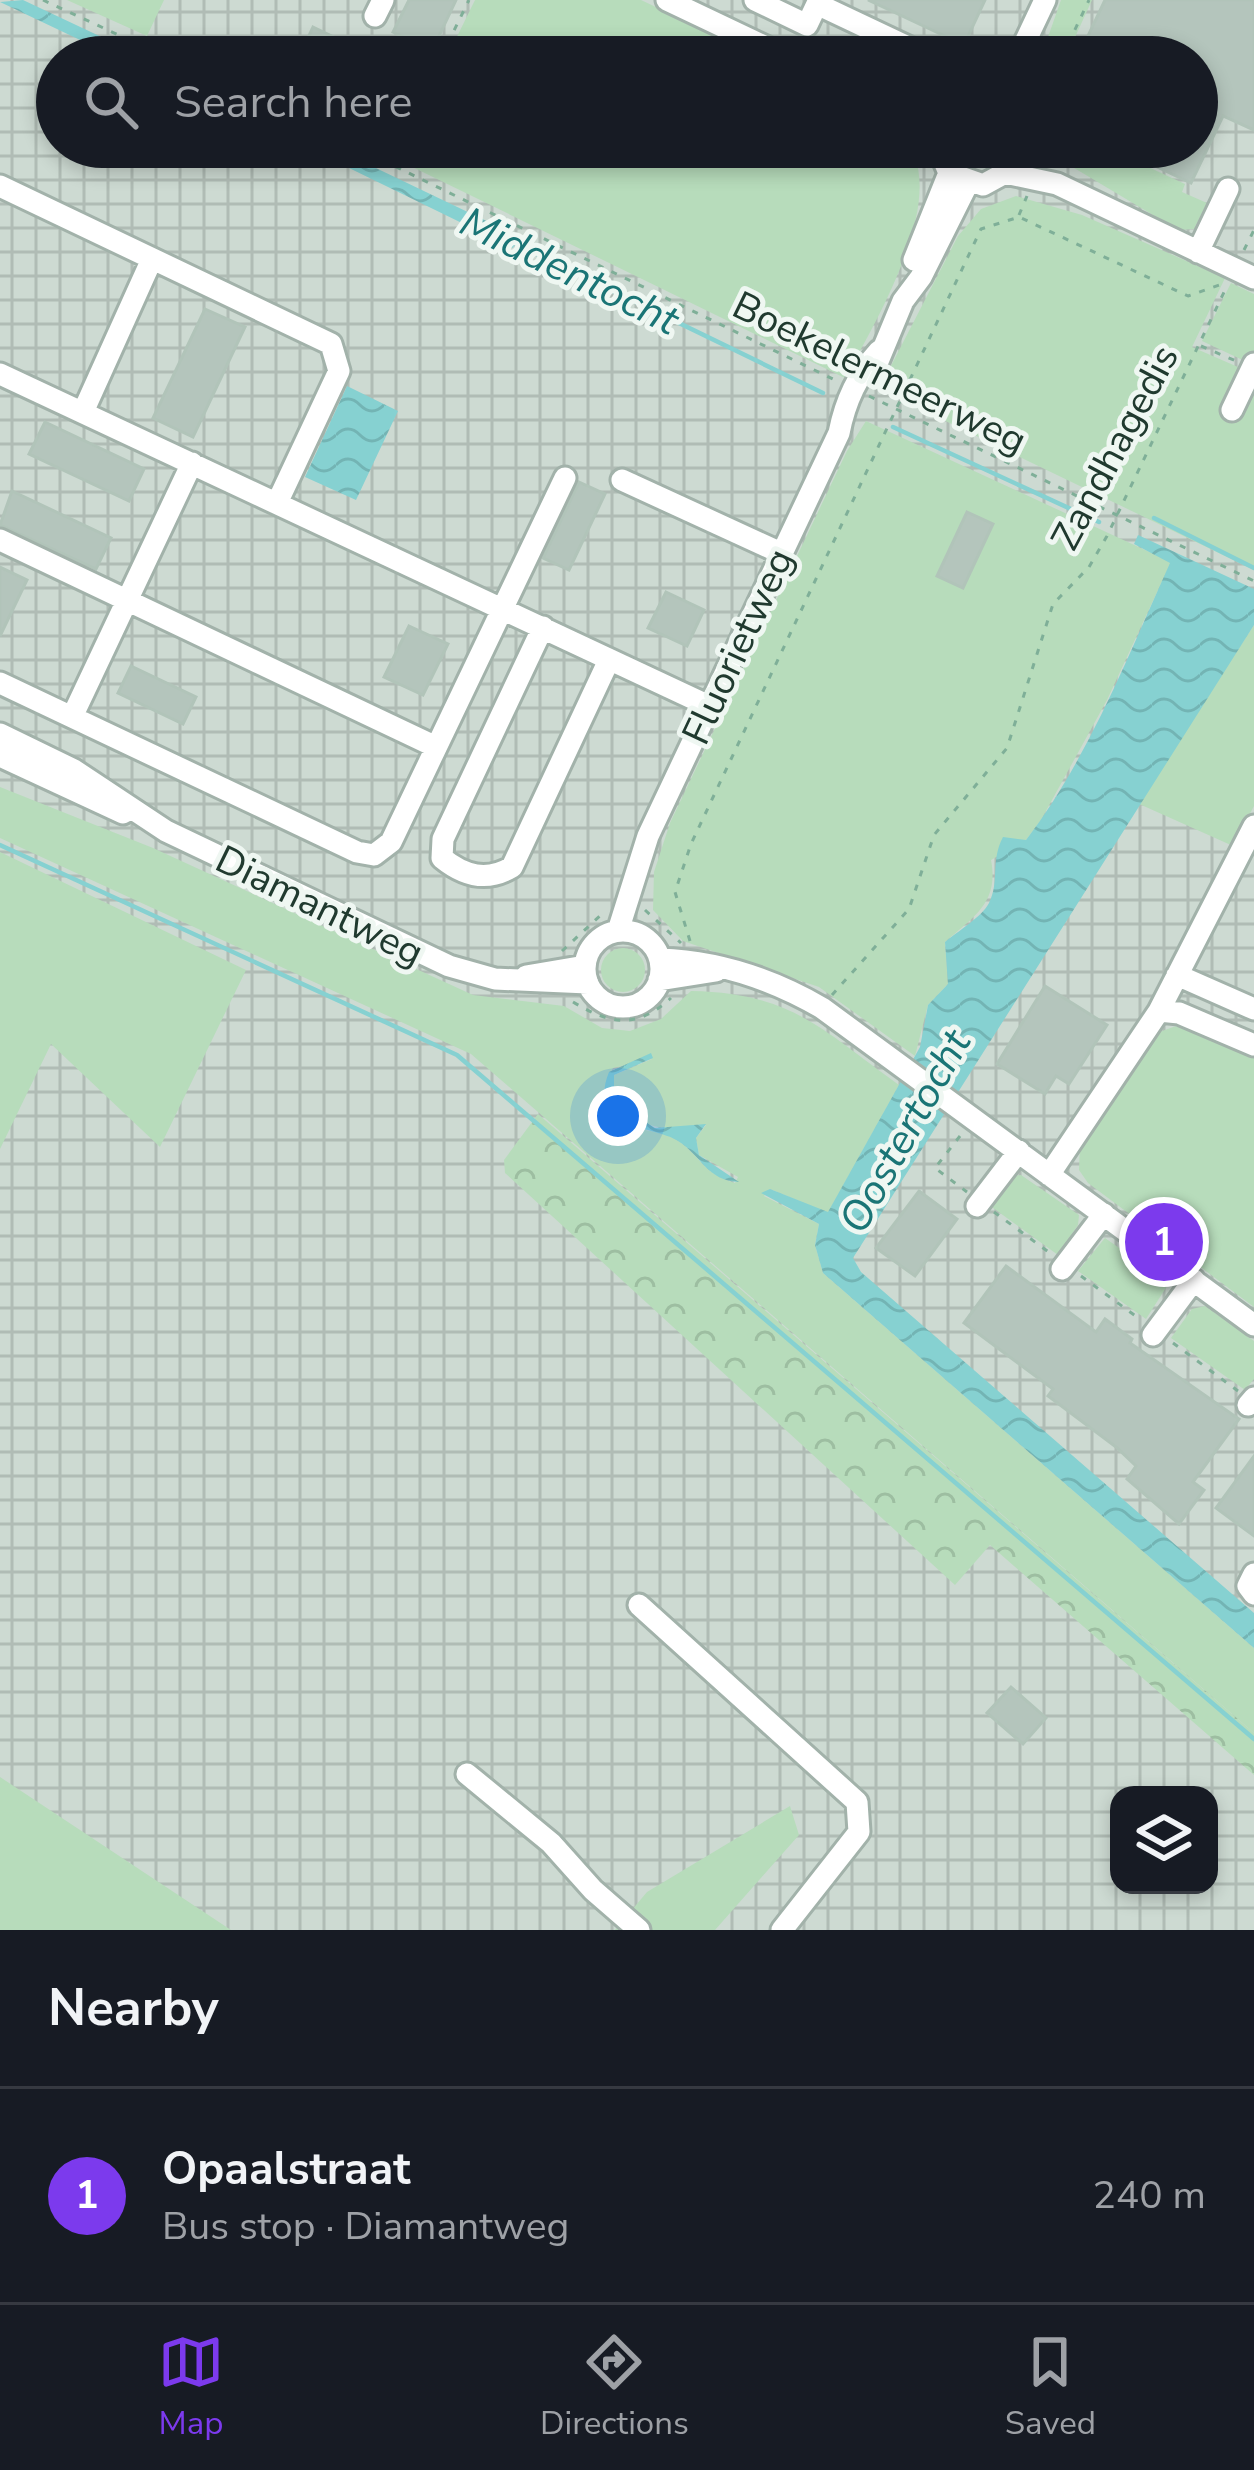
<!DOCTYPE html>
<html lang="en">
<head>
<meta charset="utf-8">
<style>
  body { margin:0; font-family:"Nunito Sans",sans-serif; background:#242831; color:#f1f3f6 }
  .controls { position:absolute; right:36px; bottom:36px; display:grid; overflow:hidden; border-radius:24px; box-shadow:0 6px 18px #0003 }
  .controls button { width:108px; height:108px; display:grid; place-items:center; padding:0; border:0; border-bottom:3px solid #363941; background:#171b24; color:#f1f3f6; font:60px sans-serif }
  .you { position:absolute; left:618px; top:1116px; width:42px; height:42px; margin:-30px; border:9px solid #fff; border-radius:50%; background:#1a73e8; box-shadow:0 0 0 18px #1a73e833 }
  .badge { display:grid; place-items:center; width:78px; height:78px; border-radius:50%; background:#7c3aed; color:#fff; font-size:39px; font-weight:700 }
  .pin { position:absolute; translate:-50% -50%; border:6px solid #fff; box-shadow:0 3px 12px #0006 }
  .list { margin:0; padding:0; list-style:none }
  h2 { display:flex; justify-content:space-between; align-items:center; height:156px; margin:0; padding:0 48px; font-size:51px }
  h2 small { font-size:39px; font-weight:400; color:#9ea1a6 }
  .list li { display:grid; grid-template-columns:78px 1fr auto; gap:36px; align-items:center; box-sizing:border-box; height:216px; padding:0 48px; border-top:3px solid #363941 }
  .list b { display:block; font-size:45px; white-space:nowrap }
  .list p { margin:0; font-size:39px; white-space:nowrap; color:#9ea1a6 }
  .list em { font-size:39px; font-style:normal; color:#9ea1a6 }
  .icon { flex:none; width:66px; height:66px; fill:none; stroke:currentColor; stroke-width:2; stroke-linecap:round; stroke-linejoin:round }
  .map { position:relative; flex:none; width:1254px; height:1930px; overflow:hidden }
  .search { position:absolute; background:#171b24; box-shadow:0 6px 18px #0003; left:36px; right:36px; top:36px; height:132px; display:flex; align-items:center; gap:30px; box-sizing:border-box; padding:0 42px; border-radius:66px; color:#9ea1a6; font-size:45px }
  .sheet { height:372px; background:#171b24 }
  nav { display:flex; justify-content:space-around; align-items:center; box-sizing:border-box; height:168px; border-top:3px solid #363941; background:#171b24; font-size:33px; color:#9ea1a6 }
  nav a { display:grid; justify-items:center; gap:6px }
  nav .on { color:#7c3aed }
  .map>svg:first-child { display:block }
</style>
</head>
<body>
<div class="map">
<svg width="1254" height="1930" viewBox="0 0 1254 1930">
  <defs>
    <pattern id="industrial-grid" width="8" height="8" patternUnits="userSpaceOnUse" patternTransform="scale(3)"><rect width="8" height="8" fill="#cddad2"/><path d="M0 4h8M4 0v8" fill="none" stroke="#b0bcb5"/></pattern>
    <pattern id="forest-crowns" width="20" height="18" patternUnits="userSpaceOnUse" patternTransform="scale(3)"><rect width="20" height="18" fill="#b7dcbb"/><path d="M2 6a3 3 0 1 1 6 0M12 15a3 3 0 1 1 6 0" fill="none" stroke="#9dbea1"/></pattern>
    <pattern id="water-waves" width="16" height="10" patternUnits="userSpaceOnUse" patternTransform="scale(3)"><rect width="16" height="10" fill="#86d1d1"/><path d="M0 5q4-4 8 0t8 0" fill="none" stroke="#73b4b4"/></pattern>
  </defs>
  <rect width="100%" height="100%" fill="#dfeae4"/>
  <!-- industrial -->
  <path fill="url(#industrial-grid)" fill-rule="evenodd" d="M0 0H1254V1930H0ZM57 57H1197V147H57ZM1119 1795H1209V1885H1119Z"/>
  <!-- grass -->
  <path fill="#b7dcbb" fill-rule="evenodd" d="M67 0H164L147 36Z
    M475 0H641L762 57H447Z
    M1061 0H1092L1066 57H1041Z
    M404 147H901L914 155C939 214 875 324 845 378L398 160Z
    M1039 147H1105L1185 184 1182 192 1207 203 1194 229 1178 230Z
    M1016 196 1082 215 1225 278 1192 347 1254 374V570L879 389 958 236 981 209Z
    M1231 283 1254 294V352L1249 363 1202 341Z
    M866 421 1171 562 1107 700 1041 820 1026 840 991 860C999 902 975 916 945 942L948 984 928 1005 915 1056 819 987 683 941 653 910 654 872 670 823 847 451Z
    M1254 625V806L1233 846 1137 803Z
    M0 787 153 848 473 995 564 1006 602 1028 630 1031 661 1019 691 991C792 993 821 1029 899 1085L828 1213 770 1189 764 1196 819 1224 815 1245 823 1273 1254 1648V1733L471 1054 0 838ZM652 1059 614 1075V1102C642 1129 668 1133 706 1125L696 1138 699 1155 738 1177 735 1183C701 1172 703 1159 680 1142 653 1122 617 1142 604 1089L613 1068Z
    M0 852 246 970 160 1147 51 1044 0 1149Z
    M601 970a22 22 0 1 1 44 0a22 22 0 1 1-44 0Z
    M1176 1026 1254 1057V1307L1088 1183 1079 1170 1080 1146 1151 1035Z
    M1021 1175 1079 1215 1078 1225 1058 1255 989 1205 1011 1176Z
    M1105 1238 1169 1283 1146 1319 1078 1271Z
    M1205 1306 1254 1341V1379L1245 1390 1171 1338 1192 1309Z
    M0 1777 231 1930H0Z
    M790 1806 799 1835 715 1930H615L647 1892Z"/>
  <!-- forest -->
  <path fill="url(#forest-crowns)" d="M538 1114 1254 1733V1775L990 1545 955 1585 505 1173 504 1160Z"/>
  <!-- water -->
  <path fill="url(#water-waves)" d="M23 0 144 57H116L0 2Z
    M306 147H332L518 236 513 248Z
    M347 386 398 411 356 500 305 477Z
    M1138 535 1254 589V625L853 1258 861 1272 1254 1613V1648L823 1273 815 1245 819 1224 761 1193 770 1189 828 1212 920 1047 928 1005 948 984 945 942C958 931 982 917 989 903 1000 881 990 862 1003 837L1026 840C1088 759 1128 656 1170 563L1134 544Z
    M651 1053 653 1058 614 1075V1102L655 1128 706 1124 696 1138 699 1155 739 1182C707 1181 701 1155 678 1141 655 1126 586 1129 609 1072Z"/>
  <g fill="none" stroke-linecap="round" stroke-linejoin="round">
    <!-- stream -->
    <path stroke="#86d1d1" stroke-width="4.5" d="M510 241 823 393
      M893 427 1099 522
      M1154 518 1254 568
      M0 845 457 1055 1254 1739"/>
  </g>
  <!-- building -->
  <path fill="#b4c5bc" stroke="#b1c4b9" stroke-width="3" d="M409 0H456L432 51 393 32Z
    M868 0H985L964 45Z
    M1105 0H1254V130L1223 116 1191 183 1115 147H1197V57H1078Z
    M313 27 336 38 376 57H299Z
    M205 309 245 327 193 437 153 418Z
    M45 422 144 469 129 501 29 454Z
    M579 482 605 494 569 570 543 558Z
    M12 491 111 538 96 569 0 525Z
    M967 512 993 524 963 588 937 576Z
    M0 567 27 580 0 636Z
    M666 592 704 610 687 646 648 628Z
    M409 626 448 644 423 695 384 677Z
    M131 666 196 697 183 724 118 693Z
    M1045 986 1107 1025 1069 1084 1056 1076 1045 1094 997 1064Z
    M919 1191 957 1219 915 1276 876 1248Z
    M1006 1266 1096 1332 1105 1319 1132 1339 1130 1343 1239 1419 1193 1482 1204 1490 1179 1524 1127 1479 1136 1466 1116 1447 1048 1396 1053 1389 964 1323Z
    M1254 1456V1536L1216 1508Z
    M1011 1687 1046 1718 1023 1744 987 1713Z"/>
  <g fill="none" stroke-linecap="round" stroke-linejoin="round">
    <!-- minor casing -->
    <g stroke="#a2b2aa" stroke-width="27">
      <path id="minor" d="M667 0 787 57
        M755 0 807 25 817 4 929 57
        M375 16 383 0
        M1018 57 1045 0
        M938 147 949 173 983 185 1005 173 1016 147
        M1005 173 1057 184 1254 278
        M0 186 331 344 339 371 277 503
        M1198 252 1228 189
        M914 260 949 173
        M876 366 903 301 921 277 968 183
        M0 374 709 706
        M1232 410 1254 364
        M83 412 152 259
        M622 480 781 553
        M0 540 434 746
        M543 627 443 839 442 858C464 876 487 882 512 867L609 660
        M0 683 357 852 374 855 391 842 565 478
        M72 717 192 463
        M0 734 74 770 166 831 449 966 495 979 588 983
        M0 756 123 813
        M618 931 648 836 839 433C845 402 857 375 879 351
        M585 969a38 38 0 1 1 76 0a38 38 0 1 1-76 0Z
        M660 959C717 961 772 979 822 1008L1254 1325
        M1177 975 1254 1009
        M526 976 585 966
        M659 980 716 971
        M1159 1011 1254 826
        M1049 1175 1159 1011 1179 1013 1254 1045
        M977 1206 1019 1151
        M1062 1269 1104 1214
        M1153 1335 1194 1280
        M1248 1405 1254 1398
        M1254 1574 1248 1586 1254 1594
        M639 1605 857 1802 859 1832 782 1930
        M467 1774 551 1843 593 1890 639 1930"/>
    </g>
    <!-- path -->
    <path stroke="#7faf98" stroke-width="3" stroke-dasharray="6 9" stroke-linecap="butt" d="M43 0 166 57
      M805 44 816 48 819 40
      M441 57 469 0
      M1062 57 1089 0
      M355 147 839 382
      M1033 149 1054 164
      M1045 161 1052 147
      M391 162 398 147
      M1019 215 1027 196
      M1244 250 1254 230
      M1201 346 1236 361
      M869 396 1254 581
      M645 910 681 943
      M690 941 675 892 691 844 981 229 1019 217 1188 296 1222 284
      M562 951 603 913
      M832 995 909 909 934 835 1007 748 1053 604 1089 567 1107 536 1227 286
      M573 1002C611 1025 637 1029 671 998
      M960 1136 935 1168 967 1192
      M994 1212 1050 1253
      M1081 1276 1141 1320
      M1173 1343 1238 1391"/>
    <!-- minor -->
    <use href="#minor" stroke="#fff" stroke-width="21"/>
  </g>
  <g text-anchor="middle" stroke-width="10" stroke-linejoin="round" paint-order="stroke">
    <!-- street labels -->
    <g font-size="39" fill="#203a2f" stroke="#eff7f2">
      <text transform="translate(880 372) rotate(26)" y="14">Boekelermeerweg</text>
      <text transform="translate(1114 447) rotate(-62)" y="14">Zandhagedis</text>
      <text transform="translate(737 646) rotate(-65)" y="14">Fluorietweg</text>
      <text transform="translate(320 905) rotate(26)" y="14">Diamantweg</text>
    </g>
    <!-- water labels -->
    <g font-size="42" font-style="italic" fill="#1a7576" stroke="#eff7f2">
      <text transform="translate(570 270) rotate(26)" y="15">Middentocht</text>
      <text transform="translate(904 1131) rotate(-61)" y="15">Oostertocht</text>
    </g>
  </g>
</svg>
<div class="controls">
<button><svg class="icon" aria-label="layers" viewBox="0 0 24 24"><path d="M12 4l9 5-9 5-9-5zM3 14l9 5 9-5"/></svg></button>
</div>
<div class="you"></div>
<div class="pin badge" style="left:1164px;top:1242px">1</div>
<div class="search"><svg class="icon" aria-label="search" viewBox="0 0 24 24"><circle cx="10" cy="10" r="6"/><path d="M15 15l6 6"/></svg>Search here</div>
</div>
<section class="sheet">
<h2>Nearby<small></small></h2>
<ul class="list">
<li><span class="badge">1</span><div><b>Opaalstraat</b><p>Bus stop · Diamantweg</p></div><em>240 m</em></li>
</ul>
</section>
<nav>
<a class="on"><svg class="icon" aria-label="map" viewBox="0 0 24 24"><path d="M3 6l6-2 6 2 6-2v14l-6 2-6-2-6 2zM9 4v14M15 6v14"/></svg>Map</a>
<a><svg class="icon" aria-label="directions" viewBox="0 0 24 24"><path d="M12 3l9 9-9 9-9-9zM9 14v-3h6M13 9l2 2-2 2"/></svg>Directions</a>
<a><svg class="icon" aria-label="saved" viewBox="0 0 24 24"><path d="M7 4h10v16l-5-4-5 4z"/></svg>Saved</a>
</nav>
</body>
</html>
